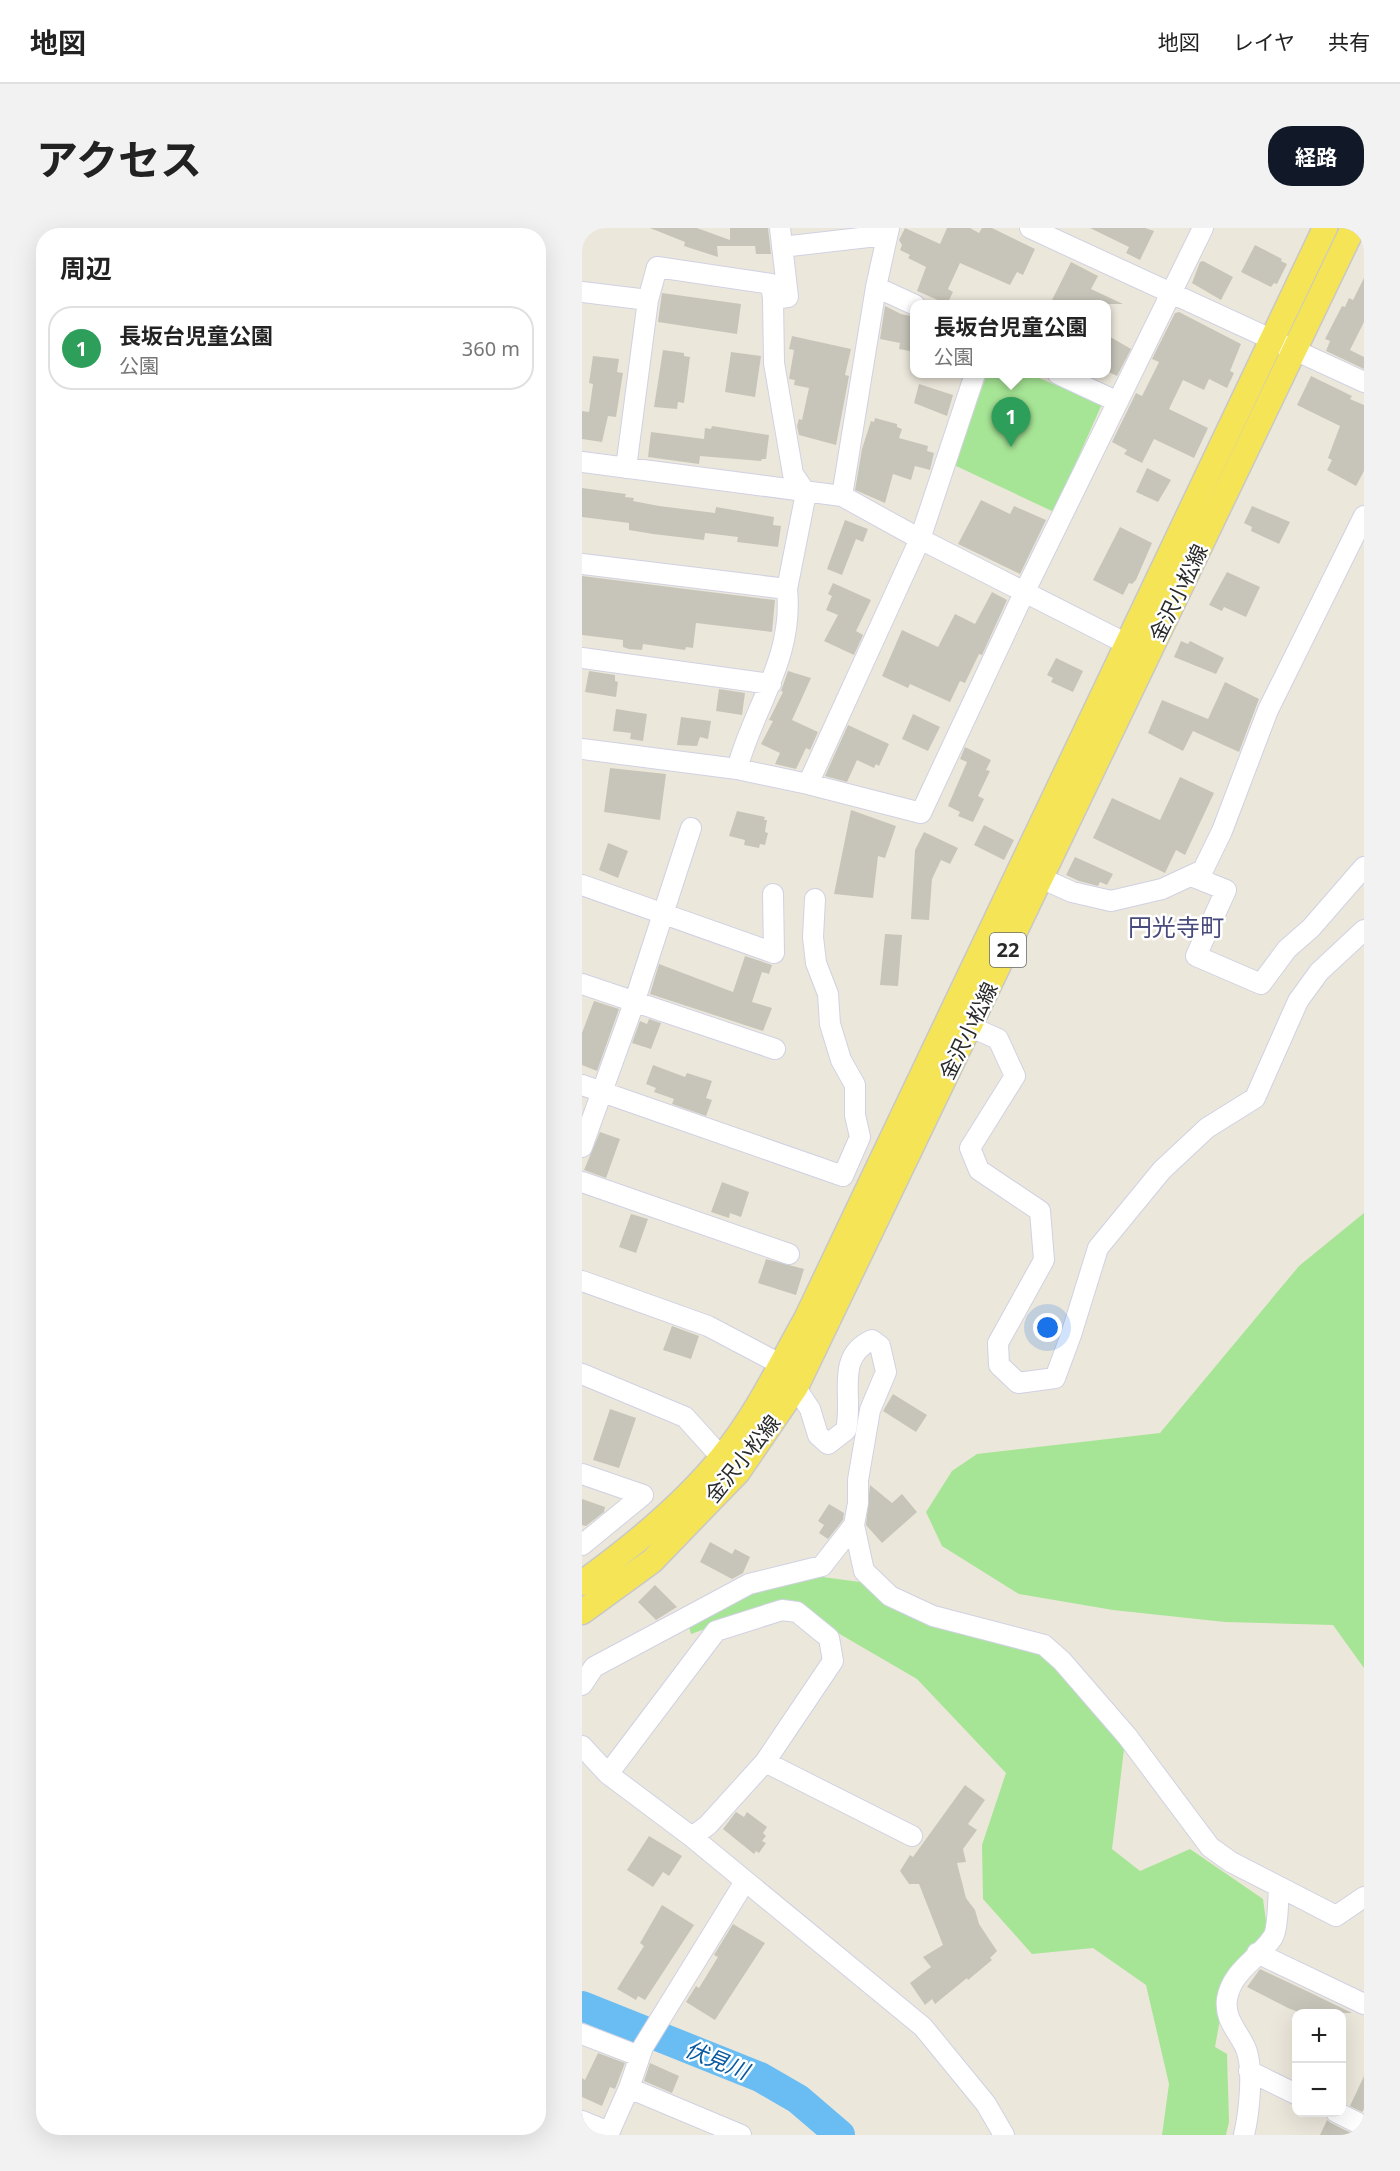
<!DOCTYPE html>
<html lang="ja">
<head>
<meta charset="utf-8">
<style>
  body { margin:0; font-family:"Noto Sans","Noto Sans JP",sans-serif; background:#f2f2f2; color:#222 }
  .controls { position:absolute; right:18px; bottom:18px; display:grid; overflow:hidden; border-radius:12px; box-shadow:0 6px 24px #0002 }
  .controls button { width:54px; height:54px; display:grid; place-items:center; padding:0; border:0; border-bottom:2px solid #e0e0e0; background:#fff; color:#222; font:30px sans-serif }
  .you { position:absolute; left:466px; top:1100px; width:21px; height:21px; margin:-15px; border:4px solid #fff; border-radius:50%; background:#1a73e8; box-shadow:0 0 0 9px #1a73e833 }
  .badge { display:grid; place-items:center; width:39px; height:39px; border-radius:50%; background:#111827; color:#fff; font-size:20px; font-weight:700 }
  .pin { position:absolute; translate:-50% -50px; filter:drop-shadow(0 2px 3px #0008) }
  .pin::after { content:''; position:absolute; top:32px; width:21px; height:18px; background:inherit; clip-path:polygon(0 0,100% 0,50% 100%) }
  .popup { position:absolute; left:328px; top:72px; width:201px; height:78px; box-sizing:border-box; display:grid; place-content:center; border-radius:12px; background:#fff; filter:drop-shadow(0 2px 4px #0005); font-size:20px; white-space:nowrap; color:#767676 }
  .popup b { font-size:22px; color:#222 }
  .popup::after { content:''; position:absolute; left:50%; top:100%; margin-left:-12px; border:12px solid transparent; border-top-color:#fff }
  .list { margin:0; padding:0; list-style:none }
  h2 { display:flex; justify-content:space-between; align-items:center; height:78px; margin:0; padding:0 24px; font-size:26px }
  h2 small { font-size:20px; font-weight:400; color:#767676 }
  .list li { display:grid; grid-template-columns:39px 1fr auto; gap:18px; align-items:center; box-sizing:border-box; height:84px; margin:0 12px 12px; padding:0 12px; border:2px solid #e0e0e0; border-radius:24px }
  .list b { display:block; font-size:22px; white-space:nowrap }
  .list p { margin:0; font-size:20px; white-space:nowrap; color:#767676 }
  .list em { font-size:20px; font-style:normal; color:#767676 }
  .map { position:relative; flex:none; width:782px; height:1907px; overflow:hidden; border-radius:24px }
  header { display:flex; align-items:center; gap:36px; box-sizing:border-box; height:84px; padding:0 30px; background:#fff; border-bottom:2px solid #e0e0e0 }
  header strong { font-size:28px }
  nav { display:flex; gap:33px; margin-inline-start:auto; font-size:21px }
  .intro { display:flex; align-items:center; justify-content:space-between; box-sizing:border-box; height:144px; padding:0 36px }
  h1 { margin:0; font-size:42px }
  .button { padding:15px 27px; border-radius:24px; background:#111827; color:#fff; font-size:21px; font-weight:700 }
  main { display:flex; gap:36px; padding:0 36px }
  aside { flex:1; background:#fff; border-radius:24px; box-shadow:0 6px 24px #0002 }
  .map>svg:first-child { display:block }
</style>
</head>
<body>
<header>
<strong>地図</strong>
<nav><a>地図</a><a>レイヤ</a><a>共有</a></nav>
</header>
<div class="intro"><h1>アクセス</h1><a class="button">経路</a></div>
<main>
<aside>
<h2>周辺<small></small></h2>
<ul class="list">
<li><span class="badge" style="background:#2e9e5b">1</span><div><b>長坂台児童公園</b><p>公園</p></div><em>360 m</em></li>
</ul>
</aside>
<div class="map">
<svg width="782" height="1907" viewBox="0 0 782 1907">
  <rect width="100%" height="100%" fill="#ece7db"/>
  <!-- green -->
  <path fill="#a6e595" d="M405 146H447L520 176 472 284 372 237Z
    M782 985V1440L751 1397 643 1394 531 1382 437 1366 360 1318 344 1284 370 1243 395 1226 578 1205 717 1038Z
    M233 1348 278 1354 326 1388 459 1421 543 1513 530 1621 558 1643 608 1621 681 1671 686 1708 646 1747 633 1819 645 1826 647 1894 644 1907H580L587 1856 564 1757 511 1720 450 1726 401 1671 400 1617 424 1545 335 1451 201 1373 109 1406 106 1395 170 1361Z"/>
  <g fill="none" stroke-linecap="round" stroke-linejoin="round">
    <!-- river -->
    <path stroke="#69bdf3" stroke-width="30" d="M0 1778 178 1849 216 1871 258 1907"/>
  </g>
  <!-- building -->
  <path fill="#c7c5b9" d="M68 0H115L148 12V0H186L189 26H174L173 18H135L136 29 102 18 103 14Z
    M323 0 358 16 365 0H388L397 5 400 0H410L453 21 441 47 435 44 428 57 378 35 366 61 371 64 365 76 335 63 344 39 326 30 328 27 318 22 320 17 317 12Z
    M508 0H563L572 3 558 32 544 25 547 19Z
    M673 17 700 31 699 33 705 36 695 56 692 55 689 59 659 44Z
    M621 33 651 49 639 72 610 55 618 34Z
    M489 34 516 48 509 61 541 76H468Z
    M782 50V94L768 122 782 129V141L744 123 748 113 743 111 760 78 763 79 767 70 771 72Z
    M80 65 159 76 155 106 76 94Z
    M303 78 319 86 333 89V124L317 121 318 115 298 111Z
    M597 84 659 116 648 143 652 145 645 160 627 151 622 162 601 152 587 181 626 200 612 230 572 211 560 235 542 226 545 222 530 214 554 165 560 168 577 134 570 131 593 85Z
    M525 107 549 121 535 148 525 143Z
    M210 108 269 121 263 147 267 148 254 217 217 207 215 198 217 191 220 192 227 160 212 157 213 152 207 151 212 122 207 121Z
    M81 122 102 125V128L108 129 102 175 96 174 95 181 72 179Z
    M149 124 179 128 173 169 143 164Z
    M11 128 37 131 35 144 41 145 34 189 26 188 20 214 0 211V183L7 184 11 156 7 155Z
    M729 148 770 168 768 171 782 177V243L774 258 745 242 750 232 746 230 758 198 715 177Z
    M337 156 371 167 365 188 332 175Z
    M293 190 315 196V199L320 201 317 210 346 218 345 223 352 225 348 242 333 238 329 252 311 246 303 275 273 262 280 221 289 193 292 194Z
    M130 198 187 207 184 231H180L179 233 118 228 117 236 66 229 69 204 122 211 123 200 129 201Z
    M565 240 589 252 576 274 554 264Z
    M0 260 44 266 43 269 52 270 51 273 77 278 133 285 134 279 192 289 191 297 199 298 196 319 155 314 156 309 123 305 122 312 71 306 47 302V295L0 289Z
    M399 272 428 286 432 278 464 292 438 346 376 316Z
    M670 278 708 294 697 316 669 303 670 299 662 295Z
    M263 292 286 301 281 314 274 311 260 347 245 341Z
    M538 299 570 315 554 352 550 356 547 355 541 367 511 352Z
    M645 344 678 359 664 389 642 379 640 383 627 377Z
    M0 348 193 372 190 404 114 395 111 420 104 419 103 422 61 416 60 422 47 421 41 419V412L0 407Z
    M251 355 289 372 274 403 281 407 272 427 242 413 256 387 244 382 250 368 246 366Z
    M410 364 425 372 400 427 397 426 383 455 378 453 368 474 328 456 326 460 300 448 320 402 356 419 373 386 393 396Z
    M599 413 606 416 608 413 642 430 634 446 592 429Z
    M474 430 501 443 491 464 469 454 471 450 465 447Z
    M7 443 33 447V453L36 454 34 469 3 464Z
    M206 443 229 450 210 492 236 504 228 522 224 520 214 541 193 536 198 525 179 516 191 493 187 492 201 464 199 463Z
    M643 454 677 471 657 524 611 503 601 523 566 505 580 472 626 491Z
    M137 461 163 465 160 487 134 483Z
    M34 481 65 486 61 513 48 511 49 505 31 503Z
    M331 486 358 499 346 523 320 511Z
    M99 489 129 493 126 511 118 509 115 518 95 517Z
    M266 497 307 516 297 538 294 536 292 540 275 532 265 554 243 548Z
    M383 519 409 532 404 542 408 543 396 568 402 571 391 594 376 588 378 584 366 578 385 534 378 531Z
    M28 540 84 546 78 592 22 584Z
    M598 549 632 565 603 627 594 622 583 645 511 610 530 570 578 592Z
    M269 582 314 598 303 630 296 628 291 670 252 666Z
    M155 583 183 589 182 592H185L183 604 186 605 183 617 178 616 177 620 162 617 163 612 147 608Z
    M402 597 432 612 422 632 392 617Z
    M342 604 376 620 368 636 359 632 350 651 347 692 329 691 333 622Z
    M26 615 46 623 36 650 17 642Z
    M493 629 531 646 525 657 518 654 516 658 497 653 484 647Z
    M303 706 320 707 316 758 298 757Z
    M163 728 190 737 187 746 180 744 170 774 190 780 181 803 68 766 77 736 151 764Z
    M12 773 37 781 15 843 0 837V805Z
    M67 791 79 795 69 821 50 815 58 793 65 796Z
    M71 837 103 849 105 845 130 853 124 870 130 872 124 888 90 876 92 871 72 864 74 860 64 856Z
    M18 904 38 911 24 950 2 942Z
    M140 954 167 964 159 989 148 985 147 990 129 984Z
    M49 986 66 991 54 1025 37 1019Z
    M184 1031 222 1041 214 1067 176 1055Z
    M90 1098 117 1108 109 1131 81 1122Z
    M311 1166 345 1187 334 1204 301 1183Z
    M28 1181 54 1190 37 1240 11 1232Z
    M288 1257 310 1275 320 1266 335 1284 300 1315 284 1297Z
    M0 1271 23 1279 22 1284 4 1298 0 1297Z
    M247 1276 262 1285 261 1292 246 1311 237 1305 242 1297 236 1293Z
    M128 1314 150 1326 153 1321 168 1329 161 1345 150 1351 118 1334Z
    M73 1357 95 1379 74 1392 56 1374Z
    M383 1557 403 1572 386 1596 395 1602 381 1621 384 1634 375 1635 384 1670 393 1682 397 1696 415 1723 408 1730 410 1732 386 1752 385 1750 353 1776 350 1771 343 1777 328 1755 349 1739 341 1729 361 1717 337 1656H327L318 1643 328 1627 331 1629Z
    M154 1584 162 1589 165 1584 185 1599 181 1605 184 1608 180 1613 184 1615 177 1625 174 1623 172 1626 141 1601Z
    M67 1608 100 1628 87 1648 81 1644 71 1659 45 1642Z
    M80 1677 112 1697 63 1772 56 1768 54 1772 35 1761 62 1718 58 1715Z
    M151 1696 183 1715 133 1792 104 1774 114 1758 117 1760 136 1729 132 1727Z
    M678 1741 727 1764 770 1785H719L706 1780 665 1759Z
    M16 1825 43 1835 33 1861 28 1859 20 1878 0 1869V1850L3 1852Z
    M68 1835 97 1848 90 1865 62 1853Z
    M782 1848V1881L780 1884 768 1878Z
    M745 1892 749 1895 773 1907H738Z"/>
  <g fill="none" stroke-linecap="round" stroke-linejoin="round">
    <!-- minor casing -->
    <g stroke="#d0d1e3" stroke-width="22">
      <path id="minor" d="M198 0 206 69 191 71 192 135 211 246 224 265 205 361
        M448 0 782 154
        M200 19 304 7
        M294 59 333 77
        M0 64 66 72 75 39 189 56 191 71
        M393 146 338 311 545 416
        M476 146 536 174
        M0 234 260 268
        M44 240 66 72
        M0 336 205 361C212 430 172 478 155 541
        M0 430 189 456
        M0 521 155 541 226 556 338 311 260 268 294 59 307 0
        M226 556 339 585 442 365 621 0
        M609 648 644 662 614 728 679 756 705 721 729 700 782 639
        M461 651 490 664 529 673 580 661 621 642 640 603 686 482 782 288
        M0 657 192 725 191 666
        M0 756 193 821
        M389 799 416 811 433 848 388 920 397 942 458 983 462 1032 416 1115 417 1137 436 1155 473 1150 489 1107 516 1020 580 942 625 900 673 870 716 773 737 744 782 702
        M0 857 261 948 278 909 273 887V857L259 832 248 796 246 766 234 735 231 709 233 671
        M0 919 52 775 109 600
        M0 954 207 1026
        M0 1053 126 1098 198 1136 228 1181 236 1207 246 1216 264 1202C272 1169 252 1129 290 1112L298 1118 304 1144 288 1182 276 1252V1275L272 1297 282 1343 308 1368 351 1388 462 1417 480 1433 545 1508 628 1619 649 1634 754 1688 782 1669
        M0 1146 103 1189 140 1230
        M0 1246 61 1267
        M0 1317 61 1267
        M0 1457 12 1439 167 1356 240 1338 272 1297
        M0 1518 26 1546 110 1609 341 1799 404 1876 422 1907
        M183 1534 330 1608
        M26 1546 134 1403 200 1382 215 1384 247 1410 251 1433 183 1534 126 1597 110 1609
        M675 1725 782 1776
        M0 1806 57 1828
        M667 1843 714 1866
        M47 1860 159 1907
        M754 1884 782 1898
        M0 1893 27 1904
        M26 1907 47 1860 61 1819 162 1655
        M662 1907C667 1886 672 1841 664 1821 657 1804 642 1792 645 1771 650 1742 676 1732 691 1709 696 1701 696 1671 697 1660"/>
    </g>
    <!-- major casing -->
    <g stroke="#c8c8c8" stroke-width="27">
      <path id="major" d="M0 1355C47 1321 104 1274 140 1229 174 1188 198 1137 224 1091L743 0
        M0 1384 70 1333 156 1244 214 1159 771 0"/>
    </g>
    <!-- minor -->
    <use href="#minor" stroke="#fff" stroke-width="20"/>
    <!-- major -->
    <use href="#major" stroke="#f6e457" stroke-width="24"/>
  </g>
  <g text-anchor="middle" stroke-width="5" stroke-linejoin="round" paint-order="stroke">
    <!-- shield labels -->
    <rect fill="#fff" stroke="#6a6a6a" stroke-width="1.5" x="408" y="705" width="36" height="34" rx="4.5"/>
    <g font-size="20" font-weight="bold" fill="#2a2a2a">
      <text x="426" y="729">22</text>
    </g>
    <!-- street labels -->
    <g font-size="21" fill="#2a2a2a" stroke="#fff">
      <text transform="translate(597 365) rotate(-64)" y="7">金沢小松線</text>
      <text transform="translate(387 803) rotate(-64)" y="7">金沢小松線</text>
      <text transform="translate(161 1231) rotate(-51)" y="7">金沢小松線</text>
    </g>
    <!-- water labels -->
    <g font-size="22" font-style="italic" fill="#08599f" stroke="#fff">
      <text transform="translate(135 1832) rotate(22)" y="8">伏見川</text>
    </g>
    <!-- quarter labels -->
    <g font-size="24" fill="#484b7c" stroke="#fff">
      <text x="594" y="708">円光寺町</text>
    </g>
  </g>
</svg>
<div class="controls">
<button>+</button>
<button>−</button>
</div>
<div class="you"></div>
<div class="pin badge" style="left:429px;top:219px;background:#2e9e5b">1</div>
<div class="popup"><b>長坂台児童公園</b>公園</div>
</div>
</main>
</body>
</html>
